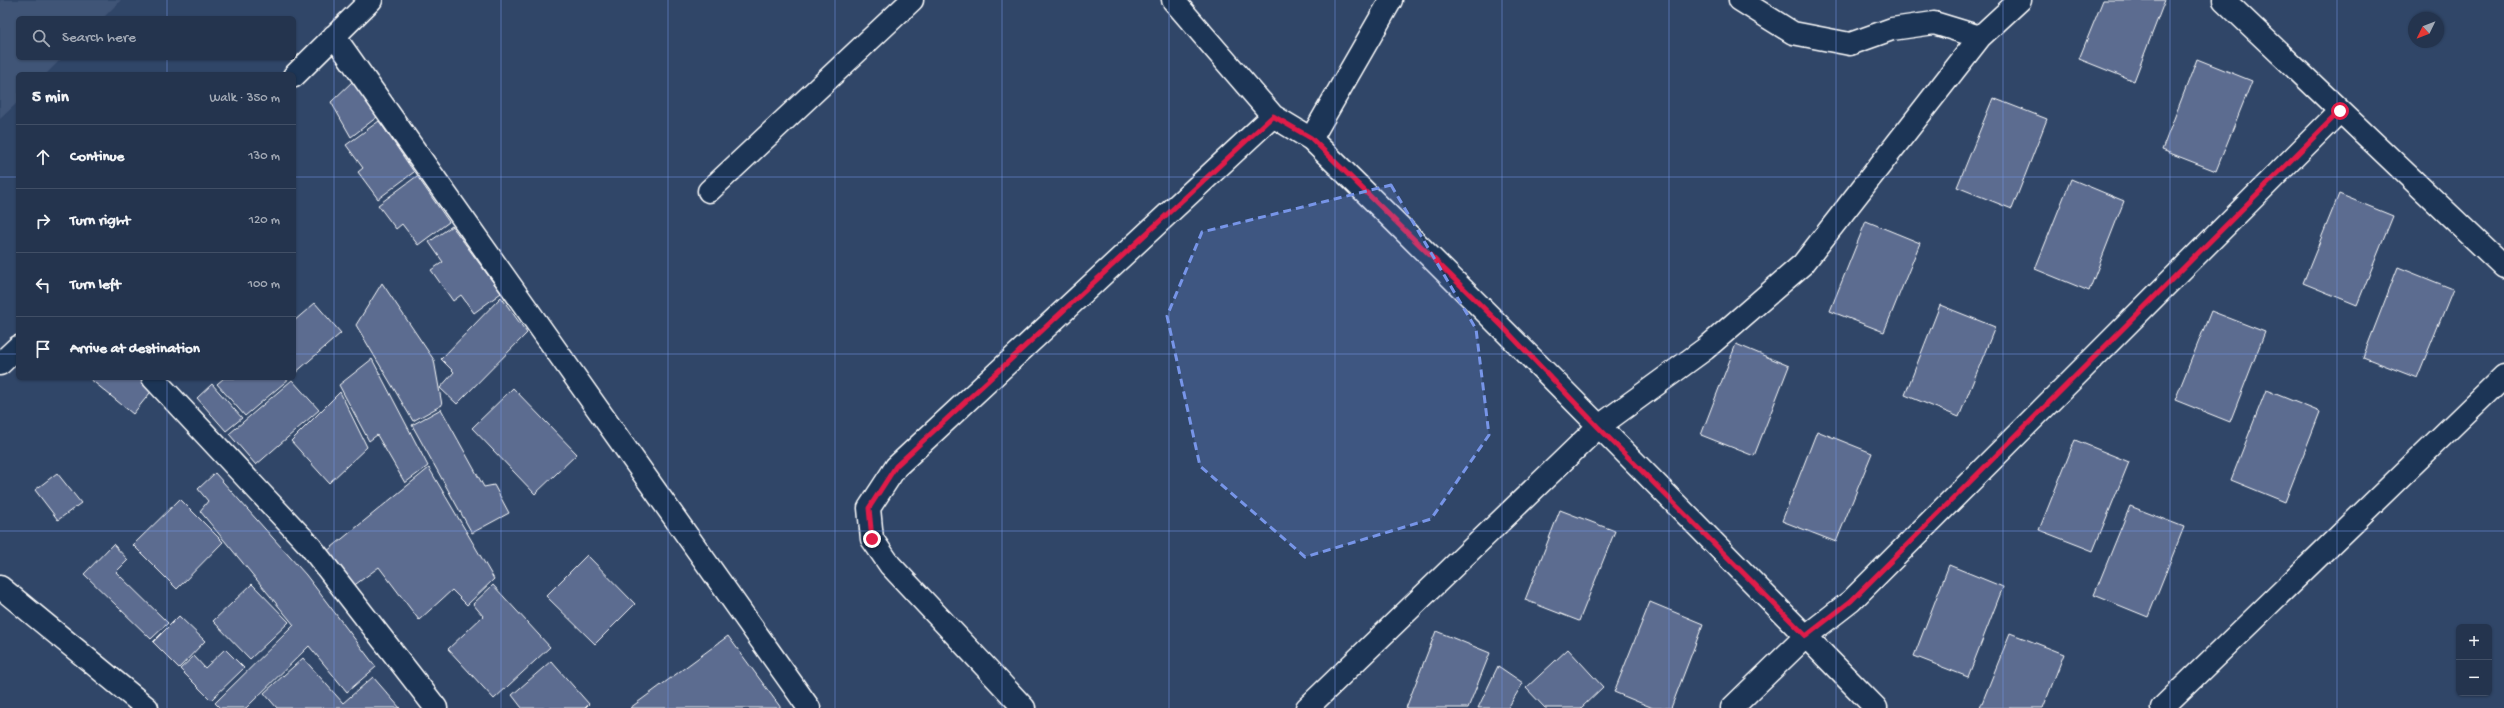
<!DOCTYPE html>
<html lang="en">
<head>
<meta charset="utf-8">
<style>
  body { margin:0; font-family:"Gochi Hand",sans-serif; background:#303f58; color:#f1f3f6 }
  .controls { position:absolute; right:12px; bottom:12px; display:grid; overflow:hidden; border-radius:6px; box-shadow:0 1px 3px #0004 }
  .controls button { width:36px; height:36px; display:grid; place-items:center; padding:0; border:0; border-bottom:1px solid #414f66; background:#24344e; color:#f1f3f6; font:20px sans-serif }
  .compass { position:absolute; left:2408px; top:12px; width:36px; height:36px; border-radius:50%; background:#24344e; box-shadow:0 1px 3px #0004; rotate:227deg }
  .stop { position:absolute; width:12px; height:12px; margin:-9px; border:3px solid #e11d48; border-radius:50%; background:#fff }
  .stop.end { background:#e11d48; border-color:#fff; box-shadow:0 1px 4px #0008 }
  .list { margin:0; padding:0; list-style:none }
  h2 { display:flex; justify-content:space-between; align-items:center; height:52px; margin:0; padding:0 16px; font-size:17px }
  h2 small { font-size:13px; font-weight:400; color:#a3aab6 }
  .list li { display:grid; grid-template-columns:26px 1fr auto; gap:12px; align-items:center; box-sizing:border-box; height:64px; padding:0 16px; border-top:1px solid #414f66 }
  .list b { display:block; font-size:15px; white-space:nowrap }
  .list em { font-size:13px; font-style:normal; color:#a3aab6 }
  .icon { flex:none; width:22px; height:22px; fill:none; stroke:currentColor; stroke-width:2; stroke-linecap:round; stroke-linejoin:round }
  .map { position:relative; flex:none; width:2504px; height:708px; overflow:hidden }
  .search { position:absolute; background:#24344e; box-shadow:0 1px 3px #0004; left:16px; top:16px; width:280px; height:44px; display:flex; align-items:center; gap:10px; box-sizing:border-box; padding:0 14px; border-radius:6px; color:#a3aab6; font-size:15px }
  .panel { position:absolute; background:#24344e; box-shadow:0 1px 3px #0004; left:16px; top:72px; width:280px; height:308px; border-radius:6px }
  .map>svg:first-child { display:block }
</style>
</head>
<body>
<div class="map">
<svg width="2504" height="708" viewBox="0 0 2504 708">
  <rect width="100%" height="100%" fill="#304668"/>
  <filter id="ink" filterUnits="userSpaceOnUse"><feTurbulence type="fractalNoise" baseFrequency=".025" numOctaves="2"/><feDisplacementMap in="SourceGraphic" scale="8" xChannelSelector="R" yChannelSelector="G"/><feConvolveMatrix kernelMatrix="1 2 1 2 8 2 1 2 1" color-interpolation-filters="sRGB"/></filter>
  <g filter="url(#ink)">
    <!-- built -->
    <path fill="#415477" d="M0 0H121L103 18H18V58H62L46 74H18V102L0 119Z"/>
    <!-- building -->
    <path fill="#5b6c90" stroke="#fff" d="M2103 0H2165L2134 81 2079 59Z
      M2197 59 2252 81 2216 171 2162 150Z
      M355 79 377 117 351 137 331 102Z
      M1993 98 2047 119 2012 209 1957 187Z
      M379 121 414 172 378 199 358 172 363 168 346 145Z
      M417 176 449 222 418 245 402 224 396 229 378 205Z
      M2071 179 2124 201 2089 291 2035 269Z
      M2339 194 2393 216 2357 305 2303 283Z
      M1866 221 1920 243 1884 332 1830 311Z
      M452 226 501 293 474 313 461 295 453 301 431 270 443 262 429 242Z
      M2398 267 2453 289 2417 378 2363 357Z
      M382 283 434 360 442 405 413 421 356 325Z
      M501 297 527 333 457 404 440 388 454 372 441 359Z
      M315 303 341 333 294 374V321Z
      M1940 305 1995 327 1959 417 1905 395Z
      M2211 311 2265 332 2230 422 2175 400Z
      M1736 344 1789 366 1754 456 1701 435Z
      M372 359 428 466 405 483 377 435 369 441 339 385Z
      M89 378H141L154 388 133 414Z
      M224 378H290L245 416 217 384Z
      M292 380 319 410 256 465 229 434Z
      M212 384 242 418 226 431 197 398Z
      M513 388 577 454 535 494 472 428Z
      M2266 390 2320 412 2285 502 2231 480Z
      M340 392 367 447 329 483 291 441Z
      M441 409 484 487 494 485 509 513 472 533 412 425Z
      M1817 431 1872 453 1836 542 1782 521Z
      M2075 440 2129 462 2093 551 2039 530Z
      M429 468 494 579 467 605 452 590 419 620 379 567 352 587 326 552Z
      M57 473 81 503 58 520 35 490Z
      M215 473 306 575 376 667 347 692 309 646 246 708H220L215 703 294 625 200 511 208 501 198 489Z
      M180 499 223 542 177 589 133 545Z
      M2130 506 2184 527 2148 617 2094 595Z
      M1560 510 1615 531 1579 621 1525 600Z
      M113 544 128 560 116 572 168 623 151 639 84 574Z
      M587 555 635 604 595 644 546 596Z
      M1949 565 2003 587 1968 677 1914 656Z
      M252 584 289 622 250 659 213 621Z
      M493 585 550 647 494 699 448 649 483 616 473 604Z
      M1650 602 1703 624 1671 708H1653L1614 692Z
      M179 616 205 641 179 668 153 642Z
      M1436 631 1490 653 1468 708H1406Z
      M2010 633 2064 654 2043 708H1980Z
      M728 636 781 708H630Z
      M225 649 244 668 211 700 180 669 194 656 205 668Z
      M1568 649 1603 687 1581 708H1545L1526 688Z
      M303 658 343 703 373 677 400 708H277L264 693Z
      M551 661 589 704 585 708H522L512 695Z
      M1498 666 1523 683 1508 708H1478Z"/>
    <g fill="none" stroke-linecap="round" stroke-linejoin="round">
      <!-- minor casing -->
      <g stroke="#fff" stroke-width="25">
        <path id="minor" d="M1173 0 1273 116 1311 139C1502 326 1689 517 1876 708
          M1740 0 1793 33 1850 44 1892 29 1934 23 1980 37
          M2224 0 2504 267
          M334 36 809 708
          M294 76 371 0
          M1311 139 1391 0
          M709 191 912 0
          M0 364 18 347
          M153 378 310 546 436 708
          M0 587 147 708
          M1024 708 890 565 872 539 869 508 896 467 1273 116
          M1307 708 1598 427 1705 349 1803 264 1980 37 2020 0
          M1732 708 1806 636 1851 601 2340 111
          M2162 708 2504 376"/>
      </g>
      <!-- minor -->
      <use href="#minor" stroke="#1d3557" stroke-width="22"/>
    </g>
  </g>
  <g fill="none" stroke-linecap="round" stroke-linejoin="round" filter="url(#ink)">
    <!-- route -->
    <path stroke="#e11d48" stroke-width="5" d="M872 539 869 508 896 466 1273 116 1311 138 1502 326 1598 427 1806 636 1851 601 2340 111"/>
  </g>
  <!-- marked area -->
  <path fill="#7795e8" fill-opacity="0.2" stroke="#7795e8" stroke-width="3" stroke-dasharray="8 5" stroke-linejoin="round" d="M1391 185 1476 329 1489 435 1431 519 1305 557 1200 466 1167 316 1202 232Z"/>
  <!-- grid -->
  <path fill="none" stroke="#7795e8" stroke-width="1" stroke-opacity="0.55" d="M167 0V18M334 0V708M501 0V708M668 0V708M835 0V708M1002 0V708M1169 0V708M1335 0V708M1502 0V708M1669 0V708M1836 0V708M2003 0V708M2170 0V708M2337 0V708M167 58V74M0 177H18M294 177H2504M0 354H18M294 354H2504M167 378V708M0 531H2504"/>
</svg>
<div class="controls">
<button>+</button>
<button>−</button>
</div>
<svg class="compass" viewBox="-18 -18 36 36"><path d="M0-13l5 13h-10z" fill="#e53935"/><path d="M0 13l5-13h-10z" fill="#a3aab6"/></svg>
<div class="stop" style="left:2340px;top:111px"></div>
<div class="stop end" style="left:872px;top:539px"></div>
<div class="search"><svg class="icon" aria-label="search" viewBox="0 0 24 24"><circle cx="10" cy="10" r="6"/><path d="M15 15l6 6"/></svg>Search here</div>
<section class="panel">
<h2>5 min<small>Walk · 350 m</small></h2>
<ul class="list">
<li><svg class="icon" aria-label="ahead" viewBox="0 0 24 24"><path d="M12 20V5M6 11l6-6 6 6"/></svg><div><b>Continue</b></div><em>130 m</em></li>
<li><svg class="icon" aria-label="right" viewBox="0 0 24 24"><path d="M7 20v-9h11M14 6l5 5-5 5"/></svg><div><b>Turn right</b></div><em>120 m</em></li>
<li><svg class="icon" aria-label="left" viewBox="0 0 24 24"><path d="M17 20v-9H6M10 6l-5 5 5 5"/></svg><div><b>Turn left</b></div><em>100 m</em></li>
<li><svg class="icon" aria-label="arrive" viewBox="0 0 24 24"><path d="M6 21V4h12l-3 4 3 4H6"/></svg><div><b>Arrive at destination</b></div></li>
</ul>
</section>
</div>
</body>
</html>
